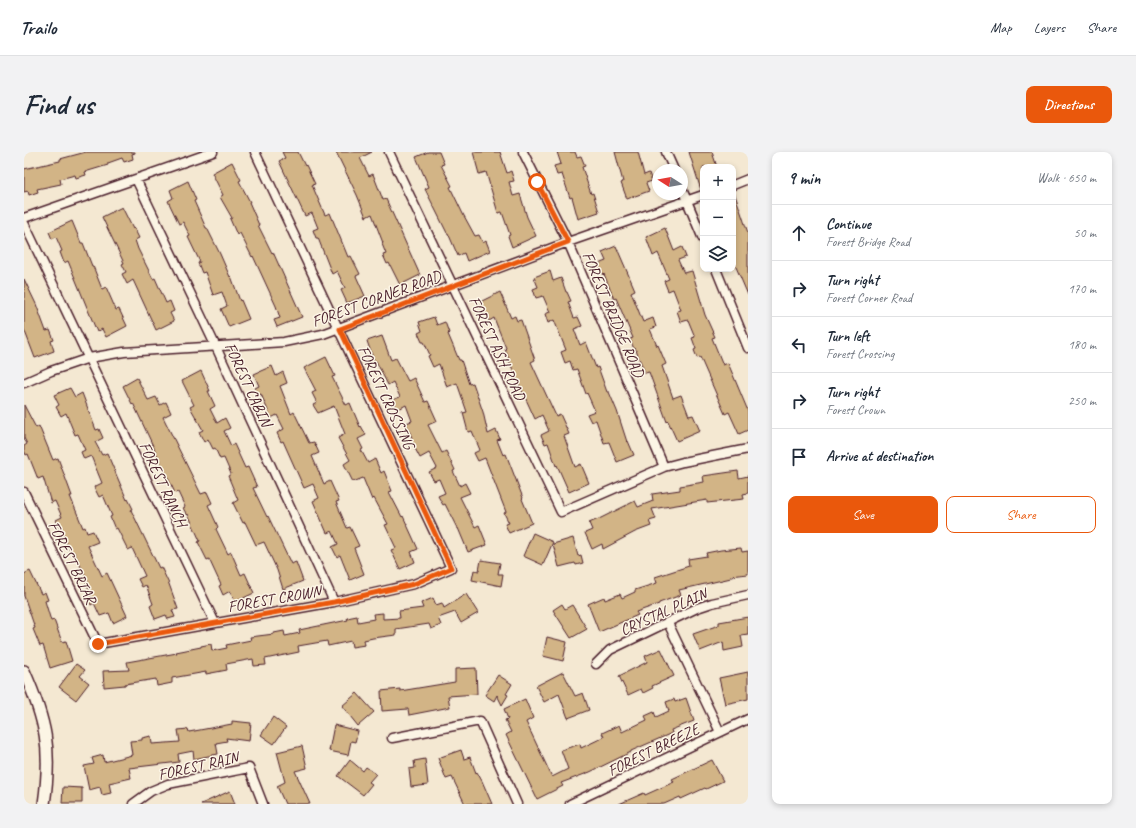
<!DOCTYPE html>
<html lang="en">
<head>
<meta charset="utf-8">
<style>
  body { margin:0; font-family:Caveat,sans-serif; background:#f2f2f3; color:#1f2937 }
  .controls { position:absolute; right:12px; top:12px; display:grid; overflow:hidden; border-radius:8px; box-shadow:0 2px 6px #0003 }
  .controls button { width:36px; height:36px; display:grid; place-items:center; padding:0; border:0; border-bottom:1px solid #e0e1e3; background:#fff; color:#1f2937; font:20px sans-serif }
  .compass { position:absolute; left:628px; top:12px; width:36px; height:36px; border-radius:50%; background:#fff; box-shadow:0 2px 6px #0003; rotate:281deg }
  .stop { position:absolute; width:12px; height:12px; margin:-9px; border:3px solid #ea580c; border-radius:50%; background:#fff }
  .stop.end { background:#ea580c; border-color:#fff; box-shadow:0 1px 4px #0008 }
  .list { margin:0; padding:0; list-style:none }
  h2 { display:flex; justify-content:space-between; align-items:center; height:52px; margin:0; padding:0 16px; font-size:17px }
  h2 small { font-size:13px; font-weight:400; color:#747a83 }
  .list li { display:grid; grid-template-columns:26px 1fr auto; gap:12px; align-items:center; box-sizing:border-box; height:56px; padding:0 16px; border-top:1px solid #e0e1e3 }
  .list b { display:block; font-size:15px; white-space:nowrap }
  .list p { margin:0; font-size:13px; white-space:nowrap; color:#747a83 }
  .list em { font-size:13px; font-style:normal; color:#747a83 }
  .actions { display:flex; gap:8px; padding:12px 16px }
  .actions a { flex:1; padding:9px 0; border:1px solid #ea580c; border-radius:8px; text-align:center; font-size:14px; color:#ea580c }
  .actions .main { background:#ea580c; color:#fff }
  .icon { flex:none; width:22px; height:22px; fill:none; stroke:currentColor; stroke-width:2; stroke-linecap:round; stroke-linejoin:round }
  .map { position:relative; flex:none; width:724px; height:652px; overflow:hidden; border-radius:8px }
  header { display:flex; align-items:center; gap:24px; box-sizing:border-box; height:56px; padding:0 20px; background:#fff; border-bottom:1px solid #e0e1e3 }
  header strong { font-size:19px }
  nav { display:flex; gap:22px; margin-inline-start:auto; font-size:14px }
  .intro { display:flex; align-items:center; justify-content:space-between; box-sizing:border-box; height:96px; padding:0 24px }
  h1 { margin:0; font-size:28px }
  .button { padding:10px 18px; border-radius:8px; background:#ea580c; color:#fff; font-size:14px; font-weight:700 }
  main { display:flex; gap:24px; padding:0 24px }
  aside { flex:1; background:#fff; border-radius:8px; box-shadow:0 2px 6px #0003 }
  .map>svg:first-child { display:block }
</style>
</head>
<body>
<header>
<strong>Trailo</strong>
<nav><a>Map</a><a>Layers</a><a>Share</a></nav>
</header>
<div class="intro"><h1>Find us</h1><a class="button">Directions</a></div>
<main>
<div class="map">
<svg width="724" height="652" viewBox="0 0 724 652">
  <rect width="100%" height="100%" fill="#f4e8d2"/>
  <filter id="ink" filterUnits="userSpaceOnUse"><feTurbulence type="fractalNoise" baseFrequency=".025" numOctaves="2"/><feDisplacementMap in="SourceGraphic" scale="8" xChannelSelector="R" yChannelSelector="G"/><feConvolveMatrix kernelMatrix="1 2 1 2 8 2 1 2 1" color-interpolation-filters="sRGB"/></filter>
  <g filter="url(#ink)">
    <!-- building -->
    <path fill="#d2b486" stroke="#4a1f2b" d="M62 0H111V1L108 2 109 7 100 10 98 6 84 11V13L61 20 62 23 52 26 51 23 36 27 37 32 13 37 14 40 5 43 4 39 0 40V17L36 9V7Z
      M258 0H274L281 14 282 13 291 32 288 33 301 63 306 61 324 105 327 104 336 122 332 124 341 144 323 151 317 138 321 136 313 119 308 122 294 86H292L289 78 294 76 288 61 281 64 255 9 261 6Z
      M312 0H348L336 6 345 24 349 22 359 48 362 47 396 123 376 133 365 111 363 112 359 103 362 102 358 92 359 91 348 62 342 65 333 43Z
      M404 0H415L420 12 417 13 428 34 426 35 439 62 451 84 455 83 459 91 462 89 466 99 443 109 440 101 434 104 424 81H423L401 37 405 35 392 5Z
      M449 0H476L483 21 487 19 490 29 485 30 489 44 496 42 503 65 512 84 488 95 484 84 486 83 478 60 474 61 462 20 455 22Z
      M533 0H551L553 5 557 4 561 14 558 15 567 42 569 41 575 60 554 67 548 45 546 46 538 22 533 23 530 14 537 12Z
      M591 0H614L620 23 625 21 628 29 622 31 625 39 603 47 597 31 599 30Z
      M665 0H688L693 15H679V38H677Z
      M208 10 217 28 215 29 226 50H225L235 73H234L248 101 249 100 278 165 253 175 250 168 256 166 252 154 229 104 228 105 216 81 213 83 206 67 208 66 196 45 199 43 188 21Z
      M164 29 172 48 170 49 182 76H183L196 102 206 125 207 124 216 149 217 148 225 167 205 175 197 157 203 154 198 140 189 143 181 120 178 121 174 111 176 110 164 85 166 84 159 70 155 72 144 49 149 46 146 38Z
      M709 40H710L724 81V143L709 108Z
      M98 55 109 77 110 76 115 86 111 88 114 97 129 127 131 126 142 151 146 149 150 159 146 161 150 169 132 178 109 128 103 132 98 122 102 120 98 112 100 111 78 65Z
      M48 69 57 91H59L68 114H69L78 137 82 135 92 158 95 157 103 174 82 185 78 177 73 180 44 109 40 111 36 100 38 99 32 85 28 87 25 80Z
      M641 76 650 99 658 95 662 105 654 108 660 121 668 119 681 163 691 185 688 186 699 213 704 211 724 259V278L715 282 705 260 701 262 676 205 673 206 670 198 672 197 668 186 671 185 664 168 657 170 653 159 657 158 649 137 644 139 640 129 645 127 634 101 629 104 622 85Z
      M592 94 611 138 607 140 619 170 629 166 632 175 626 177 633 194 634 193 642 212 638 214 649 246 657 243 665 264 669 263 676 279 653 289 644 269 643 270 625 220 621 221 611 196 610 197 606 187 609 186 592 146 590 147 580 122 579 123 574 112 582 109 578 100Z
      M526 119 529 129 537 126 542 140H543L547 149 544 150 550 166 554 165 558 174 550 177 556 193 562 190 572 216 574 215 583 240H585L593 259 603 290 604 289 610 303 593 310 585 290 580 291 572 268 567 270 563 262 571 259 563 241 562 242 553 217 549 218 546 209 541 211 537 200 542 198 530 168 524 171 521 162 526 160 519 144 512 146 509 137 514 135 510 125Z
      M0 127 12 152 22 179 26 178 30 188 27 189 30 199 11 206 0 177Z
      M476 140 487 166 491 164 493 169 497 168 511 208 507 210 532 264 536 262 545 282 540 284 551 315 557 312 565 331 545 340 533 313 532 314 524 291 521 292 517 283 525 279 518 263 511 267 490 221 481 197 482 196 470 166 465 169 456 150Z
      M410 165 413 173 421 170 425 181 424 182 435 208H437L445 232 449 231 459 260 464 282 472 278 476 287 473 288 479 303 482 302 499 346 498 347 508 371 485 381 481 372 485 371 480 361 482 360 461 306 454 309 450 301 456 298 448 279 444 280 439 261 443 260 433 231 423 235 415 212 409 215 404 204 406 203 400 190H398L394 181 398 179 395 170Z
      M358 184 367 208 372 206 384 229 390 226 401 250 404 249 413 269 404 273 418 301 422 299 431 318 429 319 436 334 441 331 446 341 436 345 451 375 455 373 463 393 444 400 434 376H433L421 352 419 353 414 344 421 341 415 327 410 329 405 320 413 316 405 301 396 306 386 287 388 286 382 271 388 269 382 253 373 258 368 248 376 245 369 230 364 233 352 209H350L343 189Z
      M302 205 311 224 308 225 322 253 326 251 336 275 337 274 342 283 334 287 339 297 337 298 344 311 351 307 357 321 360 319 368 339 365 340 378 365 379 364 394 397 387 400 391 410 376 417 367 398 372 396 361 373 364 372 350 346 348 348 339 326 329 330 320 312 326 308 314 286 321 282 310 254 294 261 289 253 293 251 288 241 292 239 280 216Z
      M248 214 252 224 259 220 263 231 256 234 267 262 270 260 285 291 290 290 295 301 288 304 300 332 306 329 315 349 312 350 323 376 326 375 335 394 330 396 340 422 326 428 316 403 313 405 308 395 314 392 308 379 303 381 289 349 295 346 289 332 280 336 259 289 257 290 253 281 260 277 253 263 247 266 237 242 234 243 231 236 235 234 230 222Z
      M177 219 186 239H184L191 254 186 257 193 271 201 266 206 276 200 279 207 294 210 292 221 316 224 315 233 335 229 336 243 365 244 364 267 412 272 410 279 429 259 437 253 418 240 390 232 393 221 370 219 371 209 351 214 348 204 324 207 322 200 306 196 307 191 296 189 297 184 287 180 290 175 280 179 278 166 255 170 253 158 229Z
      M113 226 124 248 132 245 136 253 142 250 147 261 139 265 177 342 183 340 188 351 184 353 194 375 192 377 204 402 207 400 217 423 221 421 230 441 211 450 206 439 199 443 195 434 197 433 185 407 183 408 174 390 176 389 164 362 163 363 159 356 161 355 154 340 151 341 109 251 108 252 99 234Z
      M46 236 51 245 58 241 72 278 75 277 79 286 71 290 78 303 83 301 103 348 104 347 109 357 107 358 135 416 137 415 145 432 154 457 148 458 151 465 144 467 142 463 131 467 126 454 129 452 122 433 118 435 114 427 121 424 108 396 104 398 93 376 91 377 86 365 88 364 79 343 75 345 70 335 78 331 67 304 60 307 57 300 61 298 54 282 51 283 42 261 37 264 32 255 35 253 30 243Z
      M0 253 12 276 15 274 29 308 34 306 48 344H46L59 376 61 375 63 381 69 379 74 390 64 394 78 424 83 421 103 464 89 471 85 461 76 464 70 451 67 453 63 445 68 443 62 431 64 430 50 400 47 401 32 368 38 365 31 349 27 351 19 325 14 327 4 302 2 303 0 298V294L3 292 0 286Z
      M714 319 715 326 724 324V341L719 342 720 347 683 351V348L628 357 632 367 625 369 627 374 611 380 579 397 578 392 568 397 561 381 568 378 565 371 577 366 611 349 614 355 629 349 628 342 656 338V334L680 330 679 324Z
      M509 381 529 390 519 413 499 404Z
      M549 386 554 404 557 403 559 411 552 413 551 411 535 415 529 392Z
      M717 396 718 400 724 399V422L707 424V426L655 438 657 443 635 451V452L612 460 614 463 575 480 564 452 580 445 581 448 596 442 598 446 611 440V438L633 431 631 425 665 414 664 407 683 404 682 401 697 398Z
      M457 408 476 411 474 422H479L477 434 448 428 450 418 455 419Z
      M6 419 17 442 21 440 24 448 21 449 27 469 30 468 38 490 42 489 48 509 26 516 19 493 16 494 9 477 11 476 0 444V422Z
      M442 442 454 461 437 471 431 460 414 466 417 473 407 477 405 472 372 477V483L349 486 340 488 341 493 328 495 327 489 304 494 303 489 274 494 275 500 241 507 242 513 230 514 229 507 202 512 203 518 182 522V520L148 526V531L133 534 132 527 101 532V533L80 535 79 519 105 518 103 510 153 501 152 500 177 495V494L187 492 188 499 203 496 202 493 227 488 226 485 250 482V481L260 479 261 484 276 481 275 478 324 468 323 466 333 464 334 470 350 467 349 462 359 461V467L376 466 375 459 399 456 397 451 409 446 412 453 418 451 420 456Z
      M538 452 541 457 548 453 563 477 547 486 529 458Z
      M724 465V482L717 483 719 495 700 499 699 490 676 499 669 482 695 473V470Z
      M523 485 543 490 539 509 519 504Z
      M637 497 650 524 628 534 629 536 619 541 617 537 604 543 595 524 623 510 621 504Z
      M52 512 61 518 56 524 65 531 52 548 35 535Z
      M452 516 453 542 424 544 426 555 385 563 384 557 358 559 357 539 376 537V539L431 530V517Z
      M539 520 551 544 559 541 565 558 544 566 535 542 520 550 512 534Z
      M724 520V547L701 552 695 526Z
      M474 523 488 532 482 542 484 543 478 553 473 543 470 549 461 543Z
      M333 541 350 560 334 574 318 554Z
      M662 546 670 569 647 578 648 581 607 599V600L566 620 537 631 539 634 513 647 482 583 487 580 481 568 484 567 480 557 501 547 509 566 502 570 528 625 544 617 537 598 556 592 557 596 580 585 578 581 595 573 598 580 623 568 621 564 630 560 632 565 645 559 642 550 650 547 651 550Z
      M249 565 262 575 250 592 237 583Z
      M208 569 227 571 225 589 202 586 203 589 192 591 194 602 170 607 169 599 154 602 155 610 105 616 107 626 85 631 87 641 78 643 76 635 65 638 60 614 70 612 68 606 79 603 80 610 108 603 106 589 118 588V586L127 584 128 592 156 590 154 578 164 577 165 580 208 572Z
      M310 573 334 579 331 590 327 589 324 603 305 599Z
      M278 594 283 616 271 619 286 652H261L253 634 261 630 253 600Z
      M437 598 440 607 446 605 452 621 453 620 458 629 468 652H441L428 625 422 627 414 606Z
      M401 607 404 633 387 635 385 617 391 616 390 609Z
      M326 608 339 619 342 615 352 622 345 630 348 632 339 643 314 624Z
      M688 608 699 629 682 637 681 636 657 647 656 645 640 652H595L620 641 621 643 650 630 648 627Z
      M39 635 58 636V651H38Z
      M206 639 211 652H177Z"/>
    <g fill="none" stroke-linecap="round" stroke-linejoin="round">
      <!-- minor casing -->
      <g stroke="#4a1f2b" stroke-width="11">
        <path id="minor" d="M365 0 537 360 640 315 659 310 724 297
          M499 0 544 90 640 315
          M642 0 650 18
          M112 27 192 195 310 450
          M709 33 724 27
          M658 37 679 87
          M0 66 189 0
          M0 71 191 471
          M692 117 724 196
          M0 231 27 219 65 206 100 200 260 190 299 182 544 90 679 43
          M0 340 74 492 310 450 390 432 427 416 231 0
          M644 471 696 580
          M572 512 586 498 673 456 688 451 724 443
          M368 586 456 569 493 652
          M109 652 127 639 144 632 225 616 239 652
          M546 652 724 567"/>
      </g>
      <!-- tertiary casing -->
      <g stroke="#4a1f2b" stroke-width="14">
        <path id="tertiary" d="M0 519C22 569 28 597 20 652"/>
      </g>
      <!-- minor -->
      <use href="#minor" stroke="#fcf5e5" stroke-width="8"/>
      <!-- tertiary -->
      <use href="#tertiary" stroke="#fcf5e5" stroke-width="11"/>
    </g>
  </g>
  <g fill="none" stroke-linecap="round" stroke-linejoin="round" filter="url(#ink)">
    <!-- route -->
    <path stroke="#ea580c" stroke-width="5" d="M74 492 310 450 390 432 427 416 316 177 544 90 513 30"/>
  </g>
  <g text-anchor="middle" stroke-width="3" stroke-linejoin="round" paint-order="stroke">
    <!-- street labels -->
    <g font-size="16" fill="#4a1f2b" stroke="#fcf5e5">
      <text transform="translate(352 146) rotate(-20)" y="6">FOREST CORNER ROAD</text>
      <text transform="translate(590 162) rotate(67)" y="6">FOREST BRIDGE ROAD</text>
      <text transform="translate(474 196) rotate(65)" y="6">FOREST ASH ROAD</text>
      <text transform="translate(225 232) rotate(65)" y="6">FOREST CABIN</text>
      <text transform="translate(363 245) rotate(65)" y="6">FOREST CROSSING</text>
      <text transform="translate(140 332) rotate(65)" y="6">FOREST RANCH</text>
      <text transform="translate(49 410) rotate(64)" y="6">FOREST BRIAR</text>
      <text transform="translate(250 446) rotate(-10)" y="6">FOREST CROWN</text>
      <text transform="translate(639 459) rotate(-24)" y="6">CRYSTAL PLAIN</text>
      <text transform="translate(629 597) rotate(-26)" y="6">FOREST BREEZE</text>
      <text transform="translate(174 613) rotate(-13)" y="6">FOREST RAIN</text>
    </g>
  </g>
</svg>
<div class="controls">
<button>+</button>
<button>−</button>
<button><svg class="icon" aria-label="layers" viewBox="0 0 24 24"><path d="M12 4l9 5-9 5-9-5zM3 14l9 5 9-5"/></svg></button>
</div>
<svg class="compass" viewBox="-18 -18 36 36"><path d="M0-13l5 13h-10z" fill="#e53935"/><path d="M0 13l5-13h-10z" fill="#747a83"/></svg>
<div class="stop" style="left:513px;top:30px"></div>
<div class="stop end" style="left:74px;top:492px"></div>
</div>
<aside>
<h2>9 min<small>Walk · 650 m</small></h2>
<ul class="list">
<li><svg class="icon" aria-label="ahead" viewBox="0 0 24 24"><path d="M12 20V5M6 11l6-6 6 6"/></svg><div><b>Continue</b><p>Forest Bridge Road</p></div><em>50 m</em></li>
<li><svg class="icon" aria-label="right" viewBox="0 0 24 24"><path d="M7 20v-9h11M14 6l5 5-5 5"/></svg><div><b>Turn right</b><p>Forest Corner Road</p></div><em>170 m</em></li>
<li><svg class="icon" aria-label="left" viewBox="0 0 24 24"><path d="M17 20v-9H6M10 6l-5 5 5 5"/></svg><div><b>Turn left</b><p>Forest Crossing</p></div><em>180 m</em></li>
<li><svg class="icon" aria-label="right" viewBox="0 0 24 24"><path d="M7 20v-9h11M14 6l5 5-5 5"/></svg><div><b>Turn right</b><p>Forest Crown</p></div><em>250 m</em></li>
<li><svg class="icon" aria-label="arrive" viewBox="0 0 24 24"><path d="M6 21V4h12l-3 4 3 4H6"/></svg><div><b>Arrive at destination</b></div></li>
</ul>
<div class="actions"><a class="main">Save</a><a>Share</a></div>
</aside>
</main>
</body>
</html>
